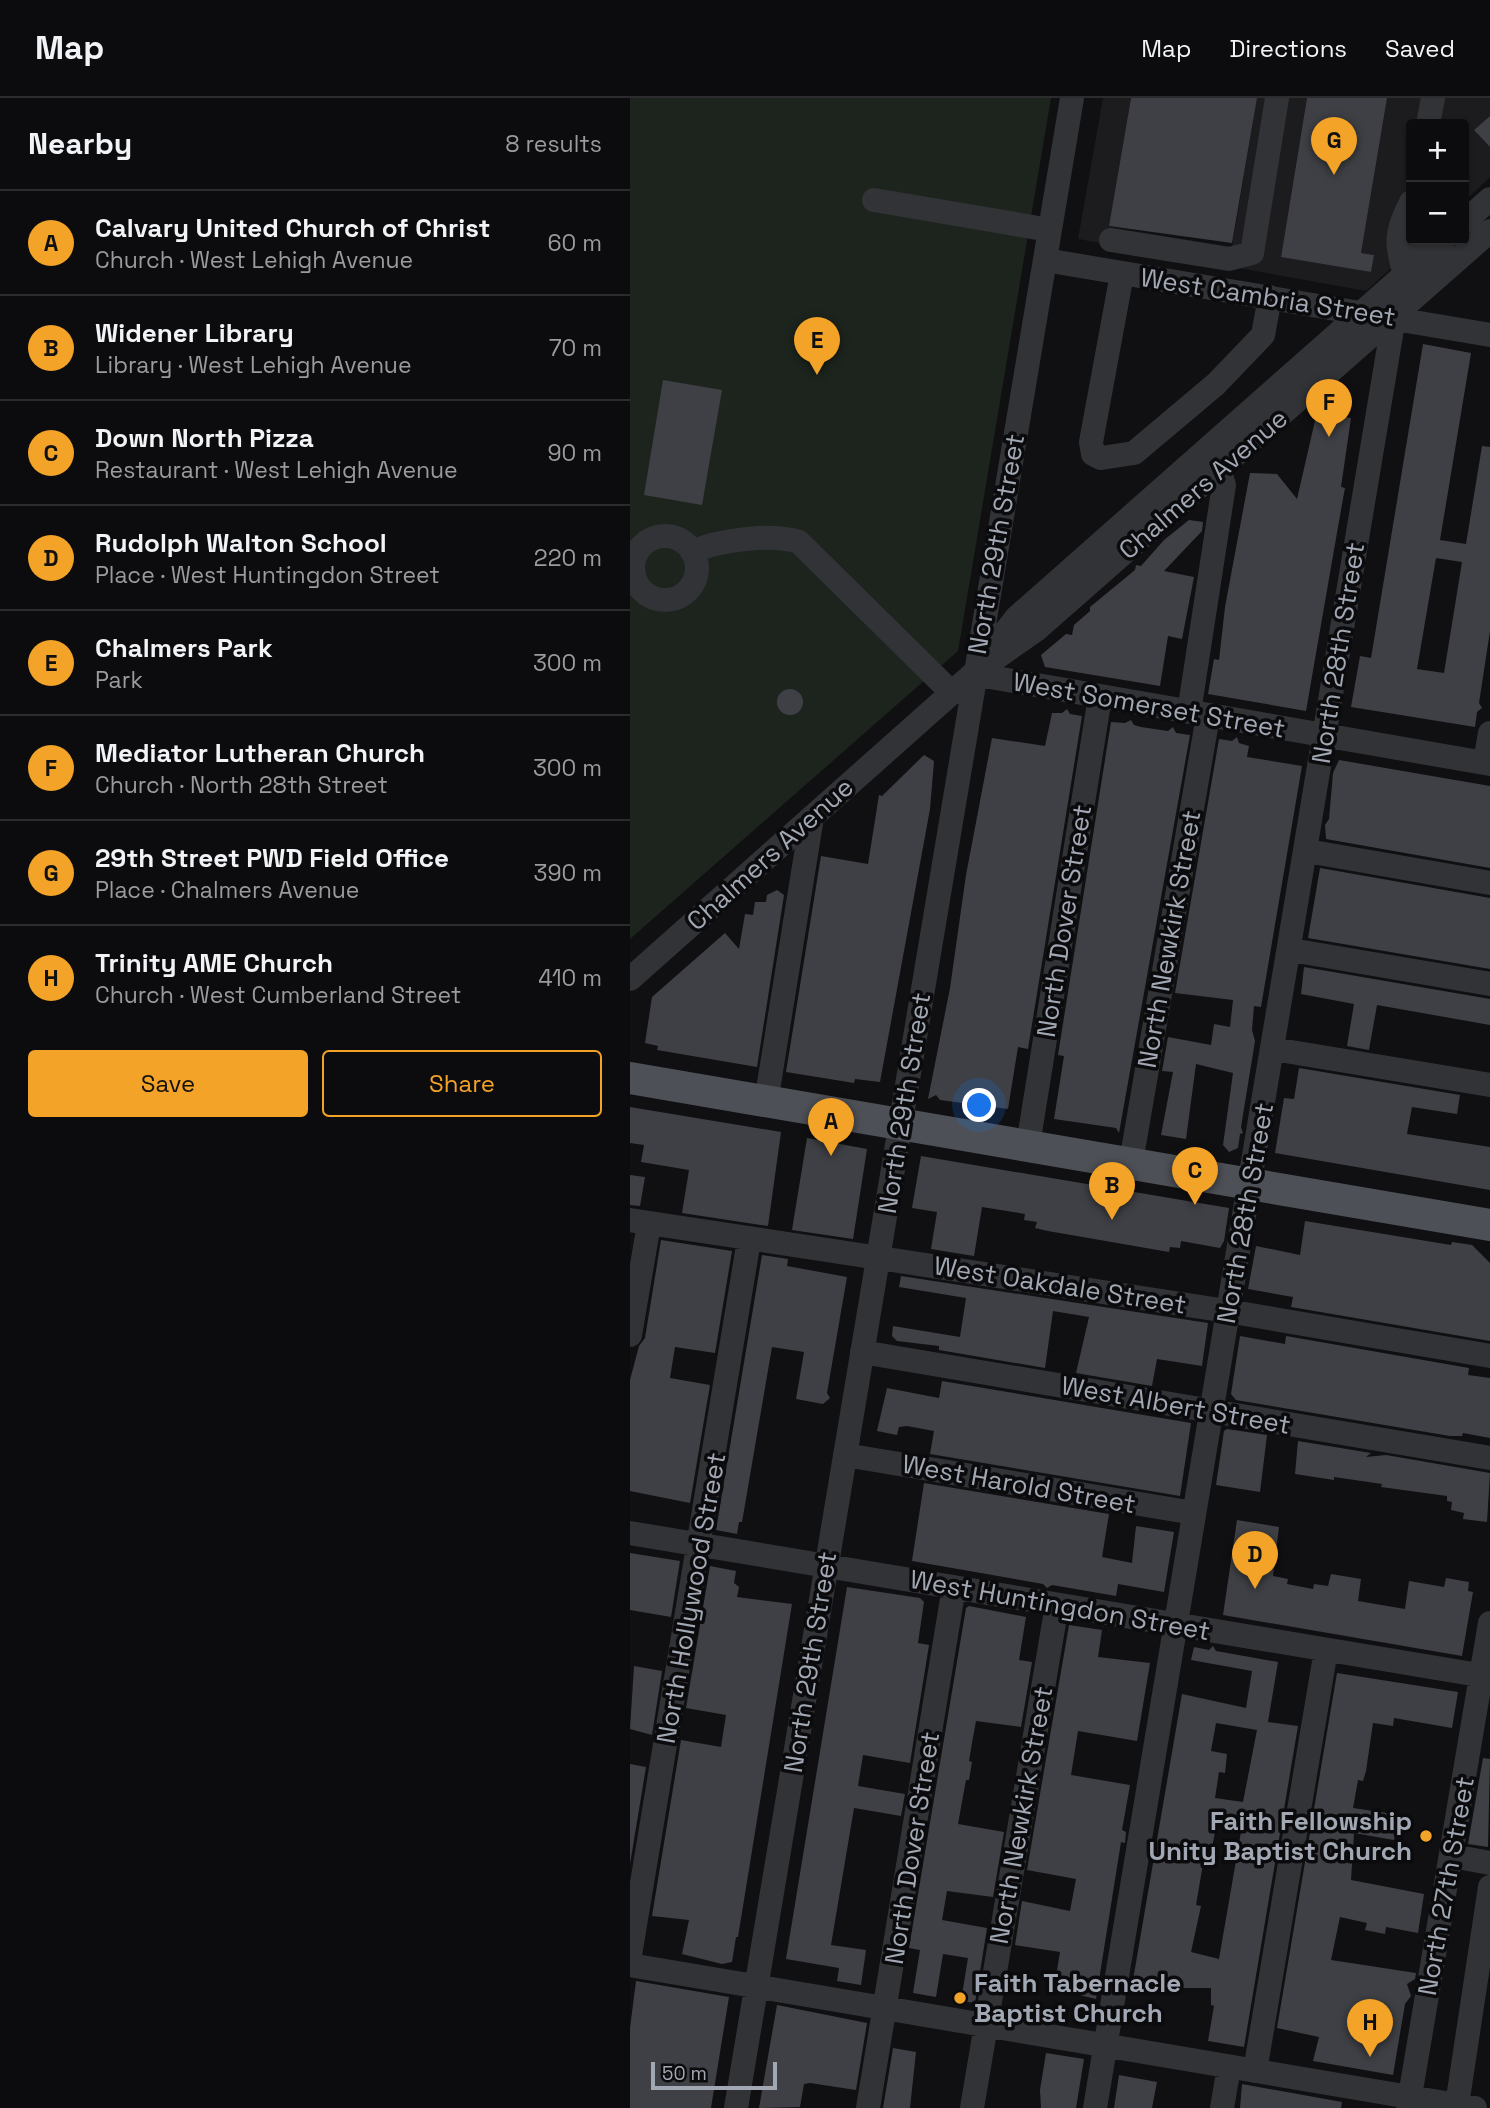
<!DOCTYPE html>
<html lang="en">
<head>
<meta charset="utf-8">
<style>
  body { margin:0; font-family:"Space Grotesk",sans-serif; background:#1a1a1c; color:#f1f3f6 }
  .controls { position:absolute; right:21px; top:21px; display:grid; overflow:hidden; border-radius:7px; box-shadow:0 2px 5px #0004 }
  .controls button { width:63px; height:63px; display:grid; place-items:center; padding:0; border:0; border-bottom:2px solid #2c2c2e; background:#0c0c0e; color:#f1f3f6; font:35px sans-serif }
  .scale { position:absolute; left:21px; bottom:18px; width:126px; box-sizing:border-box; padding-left:7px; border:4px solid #a1a8b3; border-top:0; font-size:19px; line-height:24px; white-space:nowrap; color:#a1a8b3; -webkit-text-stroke:5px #0b0b0d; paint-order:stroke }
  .you { position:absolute; left:350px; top:1008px; width:24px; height:24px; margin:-18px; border:5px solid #fff; border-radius:50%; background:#1a73e8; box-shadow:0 0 0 10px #1a73e833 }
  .badge { display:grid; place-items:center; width:46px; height:46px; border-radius:50%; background:#f3a327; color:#111; font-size:23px; font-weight:700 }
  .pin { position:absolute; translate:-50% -58px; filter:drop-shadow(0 2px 4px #0008) }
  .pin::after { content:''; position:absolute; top:37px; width:24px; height:21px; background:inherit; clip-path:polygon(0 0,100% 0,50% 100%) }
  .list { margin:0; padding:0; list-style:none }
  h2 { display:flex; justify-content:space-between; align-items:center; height:91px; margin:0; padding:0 28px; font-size:30px }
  h2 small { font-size:23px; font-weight:400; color:#9a9b9e }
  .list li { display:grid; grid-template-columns:46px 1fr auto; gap:21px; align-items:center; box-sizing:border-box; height:105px; padding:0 28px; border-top:2px solid #2c2c2e }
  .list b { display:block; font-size:26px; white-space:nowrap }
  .list p { margin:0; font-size:23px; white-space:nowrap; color:#9a9b9e }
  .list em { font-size:23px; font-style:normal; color:#9a9b9e }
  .actions { display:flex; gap:14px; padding:21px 28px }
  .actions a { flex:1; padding:16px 0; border:2px solid #f3a327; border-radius:7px; text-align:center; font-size:24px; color:#f3a327 }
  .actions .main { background:#f3a327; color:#111 }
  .map { position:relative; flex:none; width:860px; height:2010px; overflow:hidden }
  header { display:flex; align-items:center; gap:42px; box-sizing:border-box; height:98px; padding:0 35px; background:#0c0c0e; border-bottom:2px solid #2c2c2e }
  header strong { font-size:33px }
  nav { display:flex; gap:38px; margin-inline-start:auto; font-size:24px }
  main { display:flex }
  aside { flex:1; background:#0c0c0e }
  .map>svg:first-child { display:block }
</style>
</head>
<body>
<header>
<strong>Map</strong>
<nav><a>Map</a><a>Directions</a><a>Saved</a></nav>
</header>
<main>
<aside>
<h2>Nearby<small>8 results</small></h2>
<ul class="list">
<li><span class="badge">A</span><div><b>Calvary United Church of Christ</b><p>Church · West Lehigh Avenue</p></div><em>60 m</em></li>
<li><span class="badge">B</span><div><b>Widener Library</b><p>Library · West Lehigh Avenue</p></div><em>70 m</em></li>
<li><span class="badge">C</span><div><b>Down North Pizza</b><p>Restaurant · West Lehigh Avenue</p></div><em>90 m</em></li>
<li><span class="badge">D</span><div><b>Rudolph Walton School</b><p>Place · West Huntingdon Street</p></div><em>220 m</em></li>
<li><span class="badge">E</span><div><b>Chalmers Park</b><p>Park</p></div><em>300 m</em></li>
<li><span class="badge">F</span><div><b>Mediator Lutheran Church</b><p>Church · North 28th Street</p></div><em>300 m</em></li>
<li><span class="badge">G</span><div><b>29th Street PWD Field Office</b><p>Place · Chalmers Avenue</p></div><em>390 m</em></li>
<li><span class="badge">H</span><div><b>Trinity AME Church</b><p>Church · West Cumberland Street</p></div><em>410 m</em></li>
</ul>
<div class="actions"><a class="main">Save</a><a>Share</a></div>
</aside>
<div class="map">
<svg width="860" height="2010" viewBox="0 0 860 2010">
  <rect width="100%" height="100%" fill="#101012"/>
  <!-- built -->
  <path fill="#1c1c1f" d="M473 0H501L479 129 602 149 627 0H677L651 158 741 174 744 157 731 155 757 0H860V18L844 32 860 49V79L834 104V26H781V142H792L736 193 448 141Z"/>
  <!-- green -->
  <path fill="#1d241d" d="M0 0H421L328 553 0 841Z"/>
  <!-- building -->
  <path fill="#3f4045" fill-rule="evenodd" d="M501 0H627L602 145 479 128Z
    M677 0H757L731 155 744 157 741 174 651 159Z
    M860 18V49L844 32Z
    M793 246 841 255 810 442 836 446 852 348 860 349V533L849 605 852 610 847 614 845 629 721 609 730 558 741 560ZM806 460 832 464 814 575 787 571Z
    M33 282 92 292 72 407 14 397Z
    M694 309 717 313 716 319 721 320 711 389 715 390 712 406 676 613 578 596 584 561 589 562 595 509 620 375 647 376 667 401 687 314 693 315Z
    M559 422 573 424 572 433 534 473 564 479 552 541 538 538 530 588 415 569 411 557 436 536 442 537 444 527 460 513V509L505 472 506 467 511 468 534 442Z
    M147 604a13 13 0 1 1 26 0a13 13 0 1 1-26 0Z
    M437 611 440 616 452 618 398 951 388 949 378 1011 310 1002 306 997 298 1001 320 890 336 777 362 640 415 648 422 615H432Z
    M501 622 504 627 511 629 538 633 543 629 546 635 560 637 489 1035 486 1030 424 1021 434 958 428 957 481 624 495 625Z
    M607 639 609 645 619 648 617 659 672 668 631 909 624 908 622 932 625 943 611 1029 613 1035 610 1036 608 1050 599 1054 593 1047 603 975 566 966 556 1041 531 1037 543 974 532 973 538 939 581 947 584 926 600 929 603 902 545 895 589 641 602 643Z
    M294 657 304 663 300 711 250 984 225 981 224 985 156 974 191 758 238 766 249 697 252 698Z
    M709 662 860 688V770L696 741 695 727 699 721 703 675Z
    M690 770 860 800V871L678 840Z
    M147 792 154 797 127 969 27 952 28 948 15 945 22 899 95 835 109 851 115 816 123 817 125 804H136L137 797Z
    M674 869 860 901V927L747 907 739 952 717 948 724 906 671 896Z
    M669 970 830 997 827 1016 782 1009 777 1036 860 1049V1092L645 1055 654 1000 664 1001Z
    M0 1009 151 1034 138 1128 52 1115 59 1072 11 1064 14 1047 0 1045Z
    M177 1040 237 1051 223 1141 162 1132Z
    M291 1058 599 1110 594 1143 590 1150 551 1143 550 1150 540 1149 539 1154 418 1133 405 1130 407 1124 394 1122 395 1116 352 1109 344 1158 301 1151 307 1114 282 1110Z
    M0 1077 15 1079 10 1108 0 1107Z
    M675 1123 821 1147 822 1144 842 1147 860 1165V1243L661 1209 663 1199 618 1191 626 1148 670 1157Z
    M31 1142 102 1153 85 1255 45 1249 40 1280 80 1287 60 1405 0 1393V1282L9 1248 15 1240Z
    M132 1157 158 1161 157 1168 217 1179 197 1295 200 1300 193 1306 166 1301 174 1254 142 1249 112 1424H109L107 1436 86 1432Z
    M271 1178 578 1225 572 1268 527 1261 522 1288 446 1275 459 1219 423 1213 415 1270 309 1252V1248L267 1243 262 1238 263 1228 330 1239 336 1200 269 1189Z
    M610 1238 655 1246 656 1238 839 1270 838 1277 860 1280V1340L833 1335 832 1338H820L606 1302 601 1296Z
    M312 1283 561 1325 550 1398 300 1356 304 1333 277 1328 269 1329 267 1337 247 1333 257 1290 309 1300Z
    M597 1331 637 1337 630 1394 586 1387 594 1333Z
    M668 1343 741 1355 736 1359 756 1357 860 1375 857 1424 833 1421 834 1415 821 1412 822 1404 817 1403V1398L751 1389 752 1386 704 1379V1382L665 1376Z
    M294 1385 479 1416 472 1459 502 1465 506 1428 544 1434 534 1494 488 1486 486 1498 422 1487 417 1490 413 1486 282 1463Z
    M607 1422 649 1429 643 1478 658 1481 657 1486 683 1491 684 1486 698 1488 701 1476 731 1481 728 1503 775 1511 779 1483 814 1489 816 1480 839 1484 838 1493 843 1494 832 1558 593 1517Z
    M0 1455 50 1463 41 1519 0 1512Z
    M80 1468 106 1473 104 1485 109 1489 107 1499 162 1506 108 1839H106L102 1864 92 1866 52 1856 59 1822 22 1818 51 1642 91 1649 96 1617 56 1610Z
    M217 1489 290 1500 294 1504 288 1545 299 1547 280 1665 233 1657 228 1688 275 1696 271 1718 224 1710 201 1847 236 1852 231 1887 207 1883 209 1870 156 1861Z
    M339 1508 396 1519 389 1562 402 1564 391 1629 346 1623 342 1645 339 1663 342 1664 339 1682H336L328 1726 374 1734 363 1799 317 1793 312 1822 357 1830 345 1905 331 1903 338 1860 313 1856 306 1899 283 1895 290 1852 279 1850 336 1510Z
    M439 1527 472 1532 468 1559 520 1565 507 1643 448 1633 441 1677 500 1687 492 1732 496 1734 495 1745 491 1744 466 1901 424 1891 430 1854 385 1847 392 1803 440 1813 446 1781 397 1772Z
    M583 1548 586 1553 648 1564 638 1624 668 1628 614 1949 578 1943 584 1908 581 1907V1890H552L503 1882 552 1596 616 1610 622 1573 561 1562 564 1549 579 1552ZM586 1625 627 1632 613 1704 585 1700 589 1674 595 1675 597 1656 581 1653ZM587 1723 612 1728 589 1861 561 1854 571 1808 566 1807 574 1760 580 1761Z
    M4 1568 32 1573 22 1637 0 1631Z
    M707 1575 828 1594 822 1630 764 1620 763 1628 743 1625 736 1673 733 1683 728 1682 723 1710 770 1717 764 1742 724 1735 721 1782 794 1796 788 1835 756 1829 755 1836 735 1832 737 1825 710 1819 701 1862 786 1875 785 1881 777 1886 781 1898 775 1906 763 1977 683 1963 689 1939 647 1930Z
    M853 1660 860 1661 858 1749 838 1746Z
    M0 1666 16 1669 0 1766Z
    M6 1883 99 1899 81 2010H0V1930Z
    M147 1907 237 1925 226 1992 180 1985 174 1986 170 2009 129 2010Z
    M263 1950 286 1954 280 2010H253Z
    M416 1955 454 1961 446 2010H411L410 1992Z
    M489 1977 527 1984 522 2010H484Z
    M612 1986 712 2004 711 2010H610Z"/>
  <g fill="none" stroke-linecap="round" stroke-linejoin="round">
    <!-- minor -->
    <path stroke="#313337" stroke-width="24" d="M798 26 803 0
      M244 102 420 132
      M834 124 860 101
      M481 142 599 161 622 155 647 0
      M415 162 860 237
      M492 176 461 344 463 356 471 360 504 355 586 286 633 237 640 199
      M775 176C765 145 766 133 781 104
      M3 470a32 32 0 1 1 64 0a32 32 0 1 1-64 0Z
      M62 454C88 442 141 435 169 444L322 595
      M358 556 387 519 814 142
      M343 576 860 666
      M559 614 594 387 589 371 581 362
      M855 665 860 635
      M677 753 860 785
      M661 852 860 886
      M0 881 343 576 406 532 860 133
      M643 951 860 987
      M136 1004 182 719
      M398 1047 470 599
      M501 1064 578 618
      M0 1122 597 1213 860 1258
      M0 1237 19 1126
      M232 1254 860 1360
      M215 1357 564 1415
      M0 1435 860 1579
      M822 1758 860 1765
      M0 1857 119 1142
      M0 1867 845 2010
      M625 1973 696 1552
      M827 2007 860 1789
      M106 2010 442 0
      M238 2010 324 1489
      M342 2010 427 1507
      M465 2010C566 1413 665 816 764 219L788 142
      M592 2010 599 1969
      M778 2010 860 1525"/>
    <!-- major -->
    <path stroke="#4d5056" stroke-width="32" d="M0 980 860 1127"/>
  </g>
  <!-- markers -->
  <g fill="#f3a327" stroke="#0b0b0d" stroke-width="2.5">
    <circle cx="796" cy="1738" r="7"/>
    <circle cx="330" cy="1900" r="7"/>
  </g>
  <g text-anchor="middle" stroke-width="7" stroke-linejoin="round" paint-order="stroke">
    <!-- street labels -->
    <g font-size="26" fill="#a1a8b3" stroke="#0b0b0d">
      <text transform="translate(638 199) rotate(9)" y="9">West Cambria Street</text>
      <text transform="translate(573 386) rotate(-41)" y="9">Chalmers Avenue</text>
      <text transform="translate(366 446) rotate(-80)" y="9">North 29th Street</text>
      <text transform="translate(708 555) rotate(-81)" y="9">North 28th Street</text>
      <text transform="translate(519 607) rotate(10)" y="9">West Somerset Street</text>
      <text transform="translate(140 756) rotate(-42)" y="9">Chalmers Avenue</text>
      <text transform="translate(434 823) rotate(-81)" y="9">North Dover Street</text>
      <text transform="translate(539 841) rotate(-80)" y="9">North Newkirk Street</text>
      <text transform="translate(274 1005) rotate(-81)" y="9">North 29th Street</text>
      <text transform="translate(615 1115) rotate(-80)" y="9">North 28th Street</text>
      <text transform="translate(430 1187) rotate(9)" y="9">West Oakdale Street</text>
      <text transform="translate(546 1307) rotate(10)" y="9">West Albert Street</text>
      <text transform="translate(389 1386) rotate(10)" y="9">West Harold Street</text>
      <text transform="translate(61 1500) rotate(-80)" y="9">North Hollywood Street</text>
      <text transform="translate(430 1507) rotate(10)" y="9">West Huntingdon Street</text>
      <text transform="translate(180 1564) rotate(-81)" y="9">North 29th Street</text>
      <text transform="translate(391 1717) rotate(-80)" y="9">North Newkirk Street</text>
      <text transform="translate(282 1750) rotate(-81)" y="9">North Dover Street</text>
      <text transform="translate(816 1788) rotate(-80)" y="9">North 27th Street</text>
    </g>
    <!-- poi labels -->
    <g font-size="26" font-weight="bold" fill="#a1a8b3" stroke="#0b0b0d" text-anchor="end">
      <text x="782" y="1732">Faith Fellowship<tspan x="782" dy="30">Unity Baptist Church</tspan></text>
      <text x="344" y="1894" text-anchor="start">Faith Tabernacle<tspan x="344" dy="30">Baptist Church</tspan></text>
    </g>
  </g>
</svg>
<div class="controls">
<button>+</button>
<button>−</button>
</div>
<div class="scale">50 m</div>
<div class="you"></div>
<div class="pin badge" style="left:201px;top:1058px">A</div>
<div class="pin badge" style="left:482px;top:1122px">B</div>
<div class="pin badge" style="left:565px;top:1107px">C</div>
<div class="pin badge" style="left:625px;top:1491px">D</div>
<div class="pin badge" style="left:187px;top:277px">E</div>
<div class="pin badge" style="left:699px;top:339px">F</div>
<div class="pin badge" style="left:704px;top:77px">G</div>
<div class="pin badge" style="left:740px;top:1959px">H</div>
</div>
</main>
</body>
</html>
